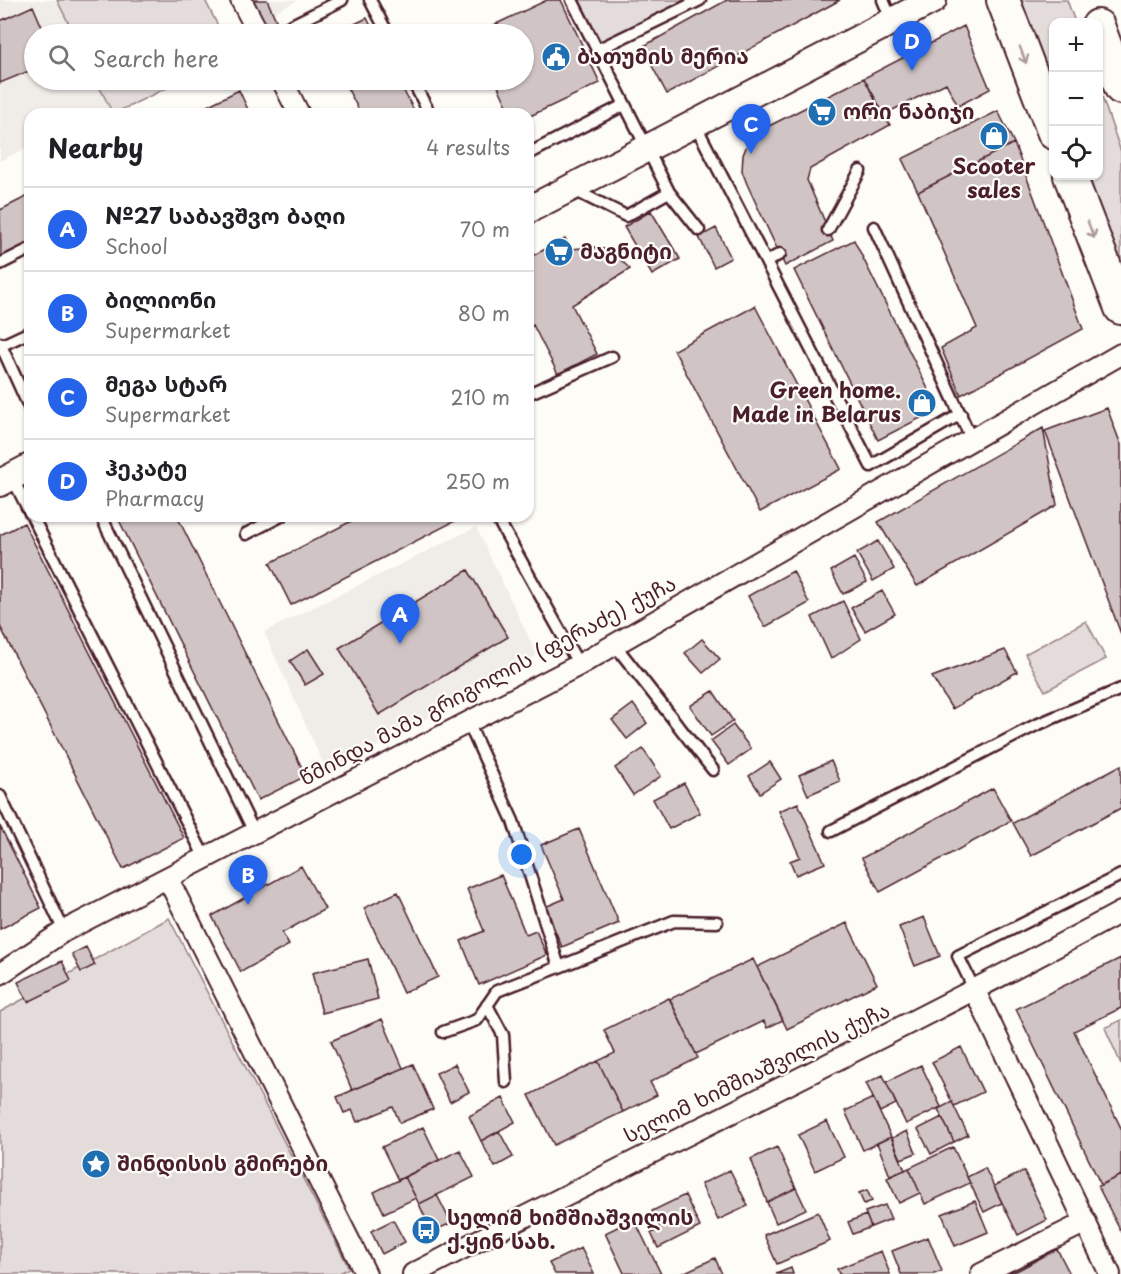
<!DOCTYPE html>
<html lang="en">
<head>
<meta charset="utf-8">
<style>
  body { margin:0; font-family:"Playpen Sans","Noto Sans Georgian",sans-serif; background:#f6f6f6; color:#202124 }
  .controls { position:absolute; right:18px; top:18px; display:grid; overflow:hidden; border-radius:12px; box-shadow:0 2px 4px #0004 }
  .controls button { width:54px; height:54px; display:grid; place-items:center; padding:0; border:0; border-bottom:2px solid #e0e0e0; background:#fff; color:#202124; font:30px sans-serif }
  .you { position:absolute; left:522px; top:855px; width:21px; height:21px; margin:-15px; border:4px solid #fff; border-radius:50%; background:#1a73e8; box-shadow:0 0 0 9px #1a73e833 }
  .badge { display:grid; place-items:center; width:39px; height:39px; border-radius:50%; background:#2563eb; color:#fff; font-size:20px; font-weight:700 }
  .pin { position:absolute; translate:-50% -50px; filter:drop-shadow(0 2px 3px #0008) }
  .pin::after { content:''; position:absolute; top:32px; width:21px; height:18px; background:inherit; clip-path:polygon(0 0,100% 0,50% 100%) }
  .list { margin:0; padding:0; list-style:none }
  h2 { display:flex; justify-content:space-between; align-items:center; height:78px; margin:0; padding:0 24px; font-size:26px }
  h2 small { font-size:20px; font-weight:400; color:#757577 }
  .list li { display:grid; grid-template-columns:39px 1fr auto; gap:18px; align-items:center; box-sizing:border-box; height:84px; padding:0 24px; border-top:2px solid #e0e0e0 }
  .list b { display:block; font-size:22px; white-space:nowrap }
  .list p { margin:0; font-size:20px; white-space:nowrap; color:#757577 }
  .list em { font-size:20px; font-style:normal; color:#757577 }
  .icon { flex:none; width:33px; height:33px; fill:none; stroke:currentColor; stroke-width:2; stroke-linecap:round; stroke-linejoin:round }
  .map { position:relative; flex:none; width:1121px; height:1274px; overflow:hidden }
  .search { position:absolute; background:#fff; box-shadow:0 2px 4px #0004; left:24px; top:24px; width:510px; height:66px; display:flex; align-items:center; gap:15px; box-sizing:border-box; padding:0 21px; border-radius:33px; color:#757577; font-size:22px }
  .panel { position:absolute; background:#fff; box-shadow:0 2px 4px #0004; left:24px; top:108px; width:510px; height:414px; border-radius:18px }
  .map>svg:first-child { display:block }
</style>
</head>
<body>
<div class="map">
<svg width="1121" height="1274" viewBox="0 0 1121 1274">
  <rect width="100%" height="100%" fill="#fdfcf7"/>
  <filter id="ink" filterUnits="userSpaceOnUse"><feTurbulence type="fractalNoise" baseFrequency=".0167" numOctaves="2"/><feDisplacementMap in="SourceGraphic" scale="12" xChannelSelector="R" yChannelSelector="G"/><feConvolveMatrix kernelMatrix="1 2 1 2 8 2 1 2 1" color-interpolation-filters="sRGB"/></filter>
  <g filter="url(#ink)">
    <!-- built -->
    <path fill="#f0ece8" d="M0 0H57L74 34H34V80H96L109 108 96 114H30V146L0 161Z
      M267 0H298L273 13Z
      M476 527 537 655 328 774 264 632Z"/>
    <!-- green -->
    <path fill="#e3dcda" stroke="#967e82" stroke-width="1.5" d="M57 0H205L222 34H74Z
      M572 0H700L597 50Z
      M1012 0H1067L1075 22H1054L1053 110Z
      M96 80H183L113 114Z
      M1099 88 1121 152V288L1078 176H1098Z
      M1086 621 1106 659 1045 691 1025 654Z
      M169 918 349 1268 338 1274H0V1012Z
      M1121 1020V1064L1105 1028Z"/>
    <!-- building -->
    <path fill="#d0c5c4" stroke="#4a1f2b" stroke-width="1.5" d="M246 0H267L276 20 259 28Z
      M547 0H561L600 83 528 117V114H511L495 80H524V34H475Z
      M727 0H840L667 94 642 47Z
      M33 6 45 34H34V69L0 83V21Z
      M367 18 375 34H334Z
      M964 26 990 89 958 106 946 83 883 115 864 78Z
      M864 78 890 125 810 169 807 180 833 241 785 266 747 184 742 171 743 155 749 140 763 129Z
      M343 80H398L416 114H361Z
      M239 90 250 114H191Z
      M998 111 1014 143 918 192 902 159Z
      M1014 143 1083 329 961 395 941 348 977 328 918 192Z
      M30 195V243L1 257 0 210Z
      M651 211 680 259 652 275 624 227Z
      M716 228 731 258 714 267 699 237Z
      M565 239 571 249 594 247 612 251 630 269 572 305 597 354 558 374 533 325 528 328V258Z
      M854 240 938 409 878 440 794 270Z
      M755 306 841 469 760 512 674 350Z
      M1107 408 1121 445V634L1045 431Z
      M1043 428 1057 505 917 586 878 522Z
      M117 516H177L306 776 258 800Z
      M361 516H458L459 519 291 605 270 563Z
      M24 523 184 838 123 869 0 626V535Z
      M878 541 894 569 873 581 857 553Z
      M854 558 867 582 843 594 831 571Z
      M468 570 508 637 379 715 339 648Z
      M793 571 809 603 765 627 748 596Z
      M882 591 895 614 865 631 851 608Z
      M843 601 861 639 831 659 812 617Z
      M702 639 720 659 703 673 685 653Z
      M308 649 324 674 305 685 290 661Z
      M1005 650 1017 672 952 709 932 677Z
      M713 691 733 721 711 736 690 706Z
      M633 704 647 723 627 739 612 720Z
      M733 725 751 749 729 765 711 741Z
      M643 749 661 776 633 795 615 768Z
      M831 761 840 781 808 795 799 775Z
      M770 762 781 779 760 793 749 776Z
      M1121 765V808L1031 856 1013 823Z
      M684 783 700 813 669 829 653 799Z
      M993 788 1011 821 880 892 862 858Z
      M798 803 825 863 796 875 790 861 800 857 779 811Z
      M0 826 41 908 0 929Z
      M579 829 619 923 562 947 545 907 564 899 541 845Z
      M301 866 325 909 282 933 289 945 241 972 212 916Z
      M501 875 526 935 536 931 547 955 479 985 461 941 484 931 467 889Z
      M398 892 438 977 403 993 364 908Z
      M924 917 940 956 915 966 899 927Z
      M847 923 877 984 787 1029 757 967Z
      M86 947 95 965 81 972 72 954Z
      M1121 958V1008L1074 1031 1121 1128V1175L1101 1185 1016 1009Z
      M368 959 378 999 322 1013 312 973Z
      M753 959 783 1020 767 1028 764 1021 696 1054 670 999Z
      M62 961 71 981 28 1002 18 982Z
      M669 998 698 1058 650 1082 657 1095 623 1112 598 1061 615 1053 604 1030Z
      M382 1019 403 1068 352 1090 331 1041Z
      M961 1047 983 1092 954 1106 932 1062Z
      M598 1061 623 1112 554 1145 529 1095Z
      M413 1064 433 1109 400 1123 393 1107 357 1122 352 1110 344 1113 337 1097Z
      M455 1064 469 1092 450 1102 436 1073Z
      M921 1065 941 1107 906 1124 886 1082Z
      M883 1075 896 1104 880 1112 866 1083Z
      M503 1098 515 1122 481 1141 469 1116Z
      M873 1098 891 1137 863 1150 845 1111Z
      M952 1102 968 1135 954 1142 938 1109Z
      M942 1117 954 1142 931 1154 918 1129Z
      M827 1121 844 1157 815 1171 798 1135Z
      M423 1127 439 1160 398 1180 382 1147Z
      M499 1131 513 1157 495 1167 481 1141Z
      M907 1131 916 1153 901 1159 892 1138Z
      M891 1137 905 1170 890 1176 877 1143Z
      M777 1147 796 1188 767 1202 751 1159Z
      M953 1147 970 1183 925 1204 909 1168Z
      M460 1150 474 1177 419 1204 405 1177Z
      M909 1168 920 1193 899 1203 887 1178Z
      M985 1168 1002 1203 984 1212 967 1177Z
      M730 1170 748 1206 718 1220 701 1184Z
      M1024 1171 1047 1220 1018 1235 994 1186Z
      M1121 1175V1232L1098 1186Z
      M405 1177 416 1198 384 1213 374 1192Z
      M796 1188 806 1209 776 1223 767 1202Z
      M867 1190 872 1201 864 1204 859 1193Z
      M437 1195 451 1223 432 1232 419 1204Z
      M685 1195 700 1227 658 1248 651 1233 660 1229 652 1211Z
      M975 1201 988 1232 955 1246 942 1214Z
      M885 1205 891 1219 871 1227 865 1212Z
      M818 1212 830 1241 777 1264 764 1235Z
      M866 1215 871 1227 853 1234 848 1222Z
      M634 1219 661 1274 624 1273 605 1233Z
      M393 1220 405 1242 382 1254 371 1231Z
      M928 1237 942 1271 934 1274H901L892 1251Z
      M581 1248 594 1274H555L549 1263Z
      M1057 1249 1070 1274H1010L1022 1268Z
      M881 1251 890 1274H839L837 1269Z
      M715 1258 722 1274H681Z
      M791 1268 793 1274H776Z"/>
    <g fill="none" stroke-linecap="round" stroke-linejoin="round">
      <!-- service casing -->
      <g stroke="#4a1f2b" stroke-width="15">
        <path id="service" d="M370 0 388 34
          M572 0 669 192 626 216 572 189
          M883 0 892 21
          M274 34 342 0
          M597 50 700 0
          M412 80 430 114
          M695 124 871 466 961 414
          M528 154 624 105
          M669 192 699 230
          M874 227 971 438
          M828 230 860 171
          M766 262 780 254
          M0 264 30 249
          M0 343 30 409
          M0 346 30 332
          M528 394 612 357
          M12 477 30 513
          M32 516 205 858
          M101 516 254 832
          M496 516 579 665
          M246 534 281 516
          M615 645 713 770
          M0 796 64 931
          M831 831 1034 726 1121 689
          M559 967 674 921 717 922
          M975 991 958 956 1121 875
          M487 1005 503 1035 506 1082
          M443 1032 477 1020 497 991 559 967 513 821 468 722"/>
      </g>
      <!-- minor casing -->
      <g stroke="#4a1f2b" stroke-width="24">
        <path id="minor" d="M241 0 259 34
          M282 80 299 114
          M168 879 366 1274
          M0 974 64 931 579 665 1121 354
          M975 991 1110 1274
          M413 1274C648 1152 888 1038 1121 912
          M981 1274 1086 1222"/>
      </g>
      <!-- tertiary casing -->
      <g stroke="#4a1f2b" stroke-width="30">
        <path id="tertiary" d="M528 210 933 0
          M0 483 30 467"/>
      </g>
      <!-- primary casing -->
      <g stroke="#4a1f2b" stroke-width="36">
        <path id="primary" d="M1003 0 1054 133
          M1098 26 1121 88
          M1070 176 1121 308"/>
      </g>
      <!-- service -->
      <use href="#service" stroke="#fdfcf7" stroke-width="10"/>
      <!-- minor -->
      <use href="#minor" stroke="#fdfcf7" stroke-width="20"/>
      <!-- tertiary -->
      <use href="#tertiary" stroke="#fdfcf7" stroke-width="26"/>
      <!-- primary -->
      <use href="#primary" stroke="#fdfcf7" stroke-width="32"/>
    </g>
    <!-- one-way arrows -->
    <defs><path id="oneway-shaft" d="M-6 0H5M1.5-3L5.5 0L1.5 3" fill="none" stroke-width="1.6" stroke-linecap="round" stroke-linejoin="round" transform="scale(1.5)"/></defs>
    <g stroke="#ac999b">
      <use href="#oneway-shaft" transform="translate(1023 55) rotate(69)"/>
      <use href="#oneway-shaft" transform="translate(1091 230) rotate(69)"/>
    </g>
  </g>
  <!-- icons -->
  <defs>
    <g id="civic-disc" transform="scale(1.5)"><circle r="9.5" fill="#1f6fb2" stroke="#fdfcf7"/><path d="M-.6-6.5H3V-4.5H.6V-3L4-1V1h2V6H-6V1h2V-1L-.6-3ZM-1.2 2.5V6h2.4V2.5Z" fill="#fff"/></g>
    <g id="supermarket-disc" transform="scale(1.5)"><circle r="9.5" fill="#1f6fb2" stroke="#fdfcf7"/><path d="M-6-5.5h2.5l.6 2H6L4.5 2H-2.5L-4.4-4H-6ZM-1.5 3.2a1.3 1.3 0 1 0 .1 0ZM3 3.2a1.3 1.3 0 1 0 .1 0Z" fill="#fff"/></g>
    <g id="shop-disc" transform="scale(1.5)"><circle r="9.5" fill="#1f6fb2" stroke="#fdfcf7"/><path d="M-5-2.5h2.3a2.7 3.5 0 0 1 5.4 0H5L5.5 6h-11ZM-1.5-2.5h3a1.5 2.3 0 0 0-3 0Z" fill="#fff"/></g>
    <g id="sight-disc" transform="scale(1.5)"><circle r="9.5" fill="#1f6fb2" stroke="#fdfcf7"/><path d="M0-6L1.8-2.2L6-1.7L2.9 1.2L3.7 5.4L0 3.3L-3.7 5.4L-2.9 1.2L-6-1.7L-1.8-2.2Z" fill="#fff"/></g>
    <g id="bus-disc" transform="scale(1.5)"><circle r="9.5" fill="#1f6fb2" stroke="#fdfcf7"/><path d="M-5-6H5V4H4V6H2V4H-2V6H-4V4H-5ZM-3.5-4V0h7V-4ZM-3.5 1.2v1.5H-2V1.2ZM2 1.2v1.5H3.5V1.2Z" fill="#fff"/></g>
  </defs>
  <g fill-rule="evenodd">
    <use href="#civic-disc" x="556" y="57"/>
    <use href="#supermarket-disc" x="822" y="112"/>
    <use href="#shop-disc" x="994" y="136"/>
    <use href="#supermarket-disc" x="559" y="252"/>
    <use href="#shop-disc" x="922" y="403"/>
    <use href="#sight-disc" x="96" y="1164"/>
    <use href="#bus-disc" x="426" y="1230"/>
  </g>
  <g text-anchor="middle" stroke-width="4.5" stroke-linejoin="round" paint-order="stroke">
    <!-- poi labels -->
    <g font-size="21" font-weight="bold" fill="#4a1f2b" stroke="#fdfcf7" text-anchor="start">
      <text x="577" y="64">ბათუმის მერია</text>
      <text x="843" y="119">ორი ნაბიჯი</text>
      <text x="994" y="174" text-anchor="middle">Scooter<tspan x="994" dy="24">sales</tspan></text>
      <text x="580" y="259">მაგნიტი</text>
      <text x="901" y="398" text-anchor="end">Green home.<tspan x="901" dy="24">Made in Belarus</tspan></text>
      <text x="117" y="1171">შინდისის გმირები</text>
      <text x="447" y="1225">სელიმ ხიმშიაშვილის<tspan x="447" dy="24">ქ.ყინ სახ.</tspan></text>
    </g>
    <!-- street labels -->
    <g font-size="21" fill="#4a1f2b" stroke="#fdfcf7">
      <text transform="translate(488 681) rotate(-28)" y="7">წმინდა მამა გრიგოლის (ფერაძე) ქუჩა</text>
      <text transform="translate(757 1073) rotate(-26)" y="7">სელიმ ხიმშიაშვილის ქუჩა</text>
    </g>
  </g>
</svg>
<div class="controls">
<button>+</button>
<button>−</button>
<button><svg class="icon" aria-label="locate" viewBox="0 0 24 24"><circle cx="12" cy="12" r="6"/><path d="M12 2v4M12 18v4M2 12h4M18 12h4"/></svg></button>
</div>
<div class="you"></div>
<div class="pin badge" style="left:400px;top:644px">A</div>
<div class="pin badge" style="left:248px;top:905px">B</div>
<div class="pin badge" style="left:751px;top:154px">C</div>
<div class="pin badge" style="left:912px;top:71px">D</div>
<div class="search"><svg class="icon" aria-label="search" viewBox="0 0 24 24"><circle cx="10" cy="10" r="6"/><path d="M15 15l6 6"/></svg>Search here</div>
<section class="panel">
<h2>Nearby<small>4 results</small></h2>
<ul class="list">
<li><span class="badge">A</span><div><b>№27 საბავშვო ბაღი</b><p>School</p></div><em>70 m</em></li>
<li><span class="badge">B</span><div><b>ბილიონი</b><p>Supermarket</p></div><em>80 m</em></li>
<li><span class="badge">C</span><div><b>მეგა სტარ</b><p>Supermarket</p></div><em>210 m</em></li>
<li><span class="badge">D</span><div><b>ჰეკატე</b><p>Pharmacy</p></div><em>250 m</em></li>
</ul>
</section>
</div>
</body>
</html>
